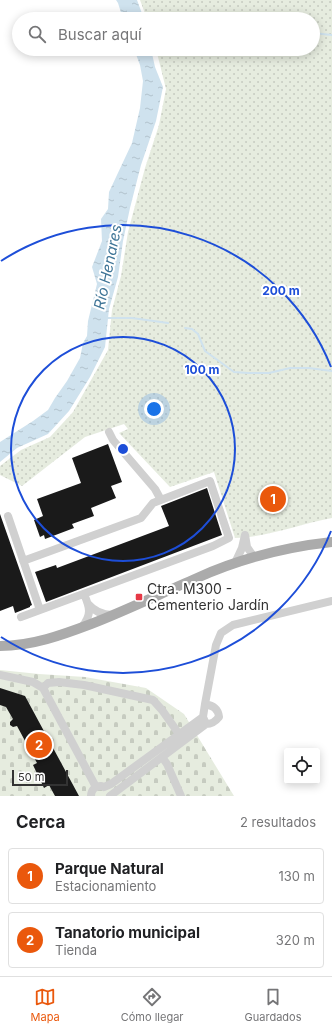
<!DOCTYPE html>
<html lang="es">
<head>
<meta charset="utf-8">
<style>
  body { margin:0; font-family:Inter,sans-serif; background:#f2f2f2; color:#202124 }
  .controls { position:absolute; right:12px; bottom:12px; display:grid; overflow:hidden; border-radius:4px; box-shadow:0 2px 10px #0003 }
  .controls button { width:36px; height:36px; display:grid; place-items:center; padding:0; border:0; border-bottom:1px solid #e0e0e0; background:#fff; color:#202124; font:20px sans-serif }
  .scale { position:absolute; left:12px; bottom:10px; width:56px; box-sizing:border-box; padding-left:4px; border:2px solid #333; border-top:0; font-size:11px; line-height:14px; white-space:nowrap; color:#333; -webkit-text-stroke:3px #fff; paint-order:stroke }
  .you { position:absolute; left:154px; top:409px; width:14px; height:14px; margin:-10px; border:3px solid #fff; border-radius:50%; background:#1a73e8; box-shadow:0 0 0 6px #1a73e833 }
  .badge { display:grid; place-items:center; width:26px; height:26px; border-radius:50%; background:#ea580c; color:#fff; font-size:13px; font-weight:700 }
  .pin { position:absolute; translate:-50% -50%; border:2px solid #fff; box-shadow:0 1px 4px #0006 }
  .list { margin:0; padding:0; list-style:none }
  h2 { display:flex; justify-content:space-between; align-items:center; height:52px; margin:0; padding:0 16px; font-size:17px }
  h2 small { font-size:13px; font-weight:400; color:#757577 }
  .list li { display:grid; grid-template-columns:26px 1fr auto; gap:12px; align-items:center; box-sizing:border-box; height:56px; margin:0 8px 8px; padding:0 8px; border:1px solid #e0e0e0; border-radius:4px }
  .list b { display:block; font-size:15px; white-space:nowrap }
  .list p { margin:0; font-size:13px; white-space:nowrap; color:#757577 }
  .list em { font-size:13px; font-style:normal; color:#757577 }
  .icon { flex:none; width:22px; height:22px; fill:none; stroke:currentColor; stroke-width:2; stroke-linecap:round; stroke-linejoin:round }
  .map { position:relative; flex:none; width:332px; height:796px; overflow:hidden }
  .search { position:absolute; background:#fff; box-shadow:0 2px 10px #0003; left:12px; right:12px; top:12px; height:44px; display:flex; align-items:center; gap:10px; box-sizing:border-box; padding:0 14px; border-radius:22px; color:#757577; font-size:15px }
  .sheet { height:180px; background:#fff }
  nav { display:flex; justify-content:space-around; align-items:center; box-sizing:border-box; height:56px; border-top:1px solid #e0e0e0; background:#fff; font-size:11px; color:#757577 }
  nav a { display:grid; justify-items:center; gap:2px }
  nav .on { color:#ea580c }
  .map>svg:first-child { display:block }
</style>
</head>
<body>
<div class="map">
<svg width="332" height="796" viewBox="0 0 332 796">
  <defs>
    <pattern id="cemetery-stones" width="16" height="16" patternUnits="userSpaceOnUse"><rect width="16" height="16" fill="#e6ecdf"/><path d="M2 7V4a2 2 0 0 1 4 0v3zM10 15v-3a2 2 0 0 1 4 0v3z" fill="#c6cbc0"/></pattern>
    <pattern id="park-dots" width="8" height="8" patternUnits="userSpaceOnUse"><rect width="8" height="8" fill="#e6ecdf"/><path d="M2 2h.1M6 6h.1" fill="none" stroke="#c6cbc0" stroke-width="1.8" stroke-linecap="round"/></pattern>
    <pattern id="water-ripples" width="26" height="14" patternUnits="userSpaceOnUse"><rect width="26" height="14" fill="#cfe2ee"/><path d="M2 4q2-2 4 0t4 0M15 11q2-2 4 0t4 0" fill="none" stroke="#b2c2cd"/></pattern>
  </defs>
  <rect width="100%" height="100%" fill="#fff"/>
  <!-- cemetery -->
  <path fill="url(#cemetery-stones)" d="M0 670 39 674 85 677 146 688 184 714 234 796H0Z"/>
  <!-- park -->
  <path fill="url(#park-dots)" d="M140 0H332V518C300 524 268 537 235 538L214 472 170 487 119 433 128 429 124 424 85 437 22 486 0 475V466L21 450 50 437 73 412 108 350 112 310 121 276 128 232 145 168 159 125 166 89 156 49H313V19H147Z"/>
  <!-- water -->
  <path fill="url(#water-ripples)" d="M116 0H137L144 19H123L118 3Z
    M134 49H151L155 67 163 87 156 121 141 165 130 208 123 241 118 277 109 309 105 347 90 377 69 411 48 434 17 448 0 462V442L33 421 48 410 55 398 67 381 80 358 83 343 87 336 88 321 97 284 92 267 102 241 101 219 108 209 109 192 132 143 140 108 143 81 140 65Z"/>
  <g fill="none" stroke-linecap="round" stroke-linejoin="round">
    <!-- stream -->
    <path stroke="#cfe2ee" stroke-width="2" d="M313 33 332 35
      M106 318H132L168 323
      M185 328 192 329 198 334 205 351 234 372 248 373H269L290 368H309L332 371"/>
  </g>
  <!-- building -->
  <path fill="#1a1a1a" d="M108 444 122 482 111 486 116 498 91 508 94 516 72 524 74 528 45 539 44 535 40 537 34 520 43 516 37 499 81 483 72 458Z
    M207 488 222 535 46 602 35 572 56 565 57 568 169 526 161 506Z
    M0 514 32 605 30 606V607L15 613 13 606 0 611Z
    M0 688 25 696 79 796H55L49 785 44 788 33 765 37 763 17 726 13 727 10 725V722L13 719 6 707 0 705Z"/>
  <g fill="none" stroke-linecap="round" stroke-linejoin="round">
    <!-- minor -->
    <path stroke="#d0d0d0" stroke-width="8" d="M109 432 113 440 155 489 161 500
      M8 516 40 610
      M235 563 242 548 245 535 247 547 254 557
      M88 604C95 612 102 615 112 615
      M21 617 213 546 229 538 210 481 153 503 141 518 23 561
      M82 627C92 614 90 608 84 594
      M0 675 33 682 43 688 96 787
      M43 688 48 683 59 682 84 685 153 700 162 710 179 734
      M206 724 203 717 205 704 216 645 221 633 233 625 332 601
      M162 757 167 764 181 796
      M104 787 111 784 203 717
      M91 796C91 790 95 786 101 786
      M110 796 206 724C212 724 215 722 219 717 218 708 213 706 205 704"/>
    <!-- major -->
    <path stroke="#ababab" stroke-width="10" d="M0 646C32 646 62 635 91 624 127 610 162 593 197 578 239 559 286 547 332 542"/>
  </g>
  <!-- distance rings -->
  <g fill="none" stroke="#1d4ed8" stroke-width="2">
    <circle cx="123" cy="449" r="112"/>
    <path d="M331 531A224 224 0 0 1 1 637M1 261A224 224 0 0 1 331 367"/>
  </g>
  <!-- markers -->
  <rect fill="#e63946" stroke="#fff" stroke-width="1.5" x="135" y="593" width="8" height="8" rx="2"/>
  <g text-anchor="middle" stroke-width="4" stroke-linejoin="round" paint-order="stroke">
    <!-- poi labels -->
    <g font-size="14" fill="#333" stroke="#fff" text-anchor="start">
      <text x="147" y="594">Ctra. M300 -<tspan x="147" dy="16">Cementerio Jardín</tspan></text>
    </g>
    <!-- water labels -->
    <g font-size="15" font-style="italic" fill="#3f7597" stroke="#fff">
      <text transform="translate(108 267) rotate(-78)" y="5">Río Henares</text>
    </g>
  </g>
  <circle cx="123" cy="449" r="6" fill="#1d4ed8" stroke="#fff" stroke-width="2"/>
  <g font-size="12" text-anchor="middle" font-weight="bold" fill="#1d4ed8" stroke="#fff" stroke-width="4" stroke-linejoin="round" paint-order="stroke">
    <text x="281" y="295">200 m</text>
    <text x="202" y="374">100 m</text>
  </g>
</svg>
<div class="controls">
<button><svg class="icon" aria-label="locate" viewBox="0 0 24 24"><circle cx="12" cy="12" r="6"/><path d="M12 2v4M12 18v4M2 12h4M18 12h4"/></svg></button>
</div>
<div class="scale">50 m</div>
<div class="you"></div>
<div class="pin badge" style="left:273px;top:499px">1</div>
<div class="pin badge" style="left:39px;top:745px">2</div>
<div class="search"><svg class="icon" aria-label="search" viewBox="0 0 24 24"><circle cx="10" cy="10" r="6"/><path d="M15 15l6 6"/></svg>Buscar aquí</div>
</div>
<section class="sheet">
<h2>Cerca<small>2 resultados</small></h2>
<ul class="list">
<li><span class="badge">1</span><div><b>Parque Natural</b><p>Estacionamiento</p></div><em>130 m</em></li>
<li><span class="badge">2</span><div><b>Tanatorio municipal</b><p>Tienda</p></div><em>320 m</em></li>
</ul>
</section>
<nav>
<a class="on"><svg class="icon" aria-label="map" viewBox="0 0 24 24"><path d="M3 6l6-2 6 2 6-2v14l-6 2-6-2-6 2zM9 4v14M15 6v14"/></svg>Mapa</a>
<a><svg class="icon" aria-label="directions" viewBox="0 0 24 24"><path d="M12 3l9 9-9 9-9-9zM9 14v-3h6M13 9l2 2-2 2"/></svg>Cómo llegar</a>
<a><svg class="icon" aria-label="saved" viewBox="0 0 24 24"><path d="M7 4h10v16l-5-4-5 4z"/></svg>Guardados</a>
</nav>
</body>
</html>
